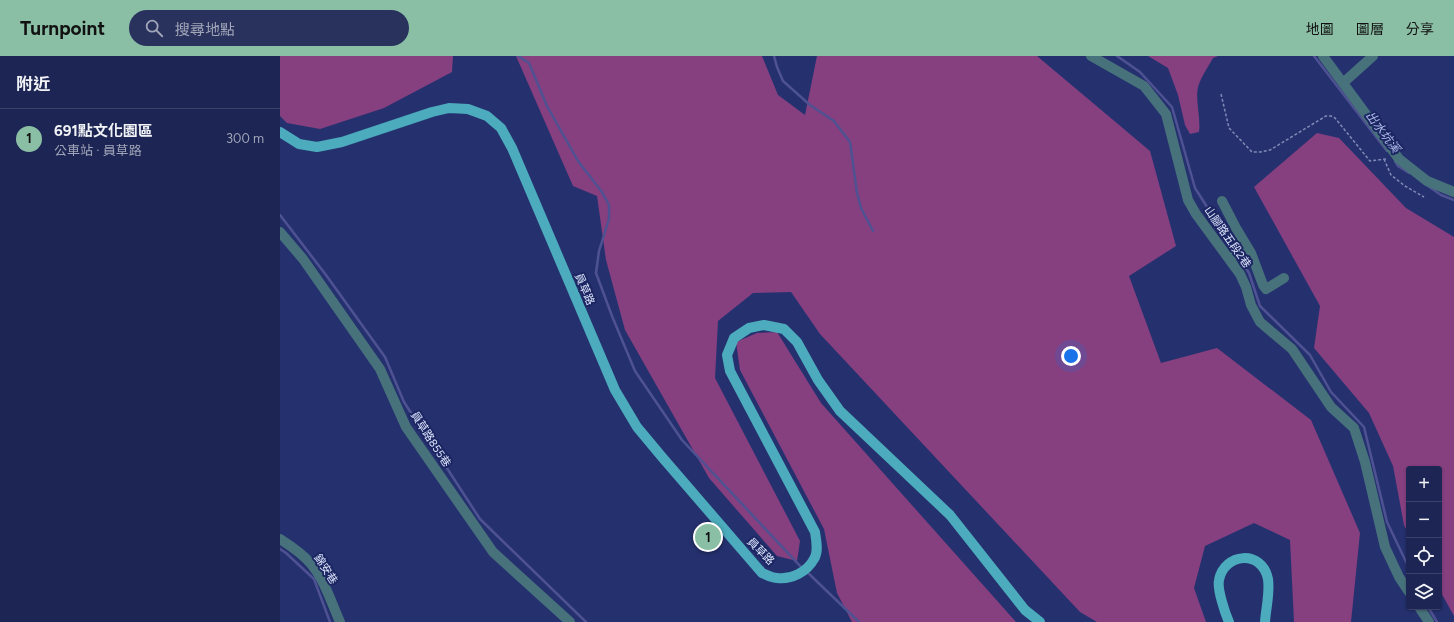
<!DOCTYPE html>
<html lang="zh-TW">
<head>
<meta charset="utf-8">
<style>
  body { margin:0; font-family:Figtree,"Noto Sans TC",sans-serif; background:#29315d; color:#f1f3f6 }
  .controls { position:absolute; right:12px; bottom:12px; display:grid; overflow:hidden; border-radius:4px; box-shadow:0 1px 3px #0004 }
  .controls button { width:36px; height:36px; display:grid; place-items:center; padding:0; border:0; border-bottom:1px solid #3a426a; background:#1c2553; color:#f1f3f6; font:20px sans-serif }
  .you { position:absolute; left:791px; top:300px; width:14px; height:14px; margin:-10px; border:3px solid #fff; border-radius:50%; background:#1a73e8; box-shadow:0 0 0 6px #1a73e833 }
  .badge { display:grid; place-items:center; width:26px; height:26px; border-radius:50%; background:#8abfa5; color:#111; font-size:13px; font-weight:700 }
  .pin { position:absolute; translate:-50% -50%; border:2px solid #fff; box-shadow:0 1px 4px #0006 }
  .list { margin:0; padding:0; list-style:none }
  h2 { display:flex; justify-content:space-between; align-items:center; height:52px; margin:0; padding:0 16px; font-size:17px }
  h2 small { font-size:13px; font-weight:400; color:#a0a5b8 }
  .list li { display:grid; grid-template-columns:26px 1fr auto; gap:12px; align-items:center; box-sizing:border-box; height:60px; padding:0 16px; border-top:1px solid #3a426a }
  .list b { display:block; font-size:15px; white-space:nowrap }
  .list p { margin:0; font-size:13px; white-space:nowrap; color:#a0a5b8 }
  .list em { font-size:13px; font-style:normal; color:#a0a5b8 }
  .icon { flex:none; width:22px; height:22px; fill:none; stroke:currentColor; stroke-width:2; stroke-linecap:round; stroke-linejoin:round }
  .map { position:relative; flex:none; width:1174px; height:566px; overflow:hidden }
  header { display:flex; align-items:center; gap:24px; box-sizing:border-box; height:56px; padding:0 20px; background:#8abfa5; color:#111 }
  header strong { font-size:19px }
  nav { display:flex; gap:22px; margin-inline-start:auto; font-size:14px }
  .search { width:280px; height:36px; background:#29315d; display:flex; align-items:center; gap:10px; box-sizing:border-box; padding:0 14px; border-radius:22px; color:#a0a5b8; font-size:15px }
  main { display:flex }
  aside { flex:1; background:#1c2553 }
  .map>svg:first-child { display:block }
</style>
</head>
<body>
<header>
<strong>Turnpoint</strong>
<div class="search"><svg class="icon" aria-label="search" viewBox="0 0 24 24"><circle cx="10" cy="10" r="6"/><path d="M15 15l6 6"/></svg>搜尋地點</div>
<nav><a>地圖</a><a>圖層</a><a>分享</a></nav>
</header>
<main>
<aside>
<h2>附近<small></small></h2>
<ul class="list">
<li><span class="badge">1</span><div><b>691點文化園區</b><p>公車站 · 員草路</p></div><em>300 m</em></li>
</ul>
</aside>
<div class="map">
<svg width="1174" height="566" viewBox="0 0 1174 566">
  <rect width="100%" height="100%" fill="#25316f"/>
  <!-- green -->
  <path fill="#863f7f" d="M0 0H173L172 16 104 52 40 73 7 67 0 60Z
    M236 0H482L498 39 525 59 537 0H757L870 95 896 190 849 220 881 307 937 292 1031 364 1080 477 1071 566H1014L1010 484 974 467 925 490 914 532 926 566H817L800 556 540 278 511 236 473 237 438 265 435 322 520 485 517 505 497 500 429 422 345 274 326 204 317 140 293 130Z
    M868 0H938L933 2C928 11 921 21 918 31 915 44 921 62 919 76L910 78 905 69 898 39 888 12Z
    M1037 77 1059 82 1126 152 1174 181V560L1159 533V413H1129V479L1124 469 1113 410 1089 357 1034 292 1040 250 974 131Z
    M497 276 541 347 736 566H572L557 537 544 473 460 314 456 286 477 277Z"/>
  <g fill="none" stroke-linecap="round" stroke-linejoin="round">
    <!-- stream -->
    <path stroke="#4f5292" stroke-width="2.5" d="M238 0 249 7 267 50 298 105 322 136 329 149V163L319 195 316 217 332 260 355 315 402 384 522 512
      M494 0 497 11 503 25 530 49 554 65 570 86 577 137 581 152 593 175
      M837 0 860 16 892 51 915 132 955 195
      M1034 0 1107 95
      M1115 105 1118 110 1129 117
      M1148 130 1161 139 1174 144
      M0 159 46 219 105 301 124 346 200 463 306 566
      M958 199 969 217 980 250 1030 299 1051 336 1084 371 1107 466 1129 512
      M0 493 6 497 34 523 50 566
      M526 515 579 566
      M1148 551 1157 566"/>
    <!-- path -->
    <path stroke="#7f8ab4" stroke-width="1.5" stroke-dasharray="3 2" stroke-linecap="butt" d="M941 38 949 72 972 96H980L990 94 1046 60H1051L1055 62 1090 105 1106 103
      M1104 103 1111 119 1125 130 1144 141"/>
    <!-- minor -->
    <path stroke="#48727b" stroke-width="10" d="M811 0 864 30 886 58 908 144 916 158 960 218 966 231 971 249 980 266 1012 293 1051 351 1074 372 1085 406 1105 491 1119 521 1129 536
      M1043 0 1119 103 1147 125 1174 136
      M1063 27 1093 0
      M942 145 956 172 971 197 983 229 986 233 1004 222
      M0 176 23 203 100 313 126 371 213 496 290 566
      M950 204 965 188
      M0 483C11 490 23 498 31 508 44 523 52 548 60 566
      M1139 551 1149 566"/>
    <!-- major -->
    <path stroke="#4cabbc" stroke-width="10" d="M0 76 19 88 37 91 62 86 152 56 169 52 188 53 207 60 221 72 232 92 335 334 357 371 382 401 482 517C487 519 492 522 497 522 511 524 527 516 534 503 539 495 536 484 535 476L450 315 447 299 454 282 469 272 484 269 504 273 517 286 538 324 560 355 670 459 745 554 760 566
      M949 566C945 557 937 533 939 524 944 497 982 493 988 523 990 538 986 551 985 566"/>
  </g>
  <g text-anchor="middle" stroke-width="4" stroke-linejoin="round" paint-order="stroke">
    <!-- street labels -->
    <g font-size="11" fill="#dde5fc" stroke="#1c2663">
      <text transform="translate(948 181) rotate(55)" y="4">山腳路五段2巷</text>
      <text transform="translate(305 233) rotate(67)" y="4">員草路</text>
      <text transform="translate(151 383) rotate(57)" y="4">員草路855巷</text>
      <text transform="translate(481 495) rotate(45)" y="4">員草路</text>
      <text transform="translate(46 513) rotate(57)" y="4">錦安巷</text>
    </g>
    <!-- water labels -->
    <g font-size="12" font-style="italic" fill="#aebcea" stroke="#1c2663">
      <text transform="translate(1103 76) rotate(53)" y="4">出水坑溪</text>
    </g>
  </g>
</svg>
<div class="controls">
<button>+</button>
<button>−</button>
<button><svg class="icon" aria-label="locate" viewBox="0 0 24 24"><circle cx="12" cy="12" r="6"/><path d="M12 2v4M12 18v4M2 12h4M18 12h4"/></svg></button>
<button><svg class="icon" aria-label="layers" viewBox="0 0 24 24"><path d="M12 4l9 5-9 5-9-5zM3 14l9 5 9-5"/></svg></button>
</div>
<div class="you"></div>
<div class="pin badge" style="left:428px;top:481px">1</div>
</div>
</main>
</body>
</html>
